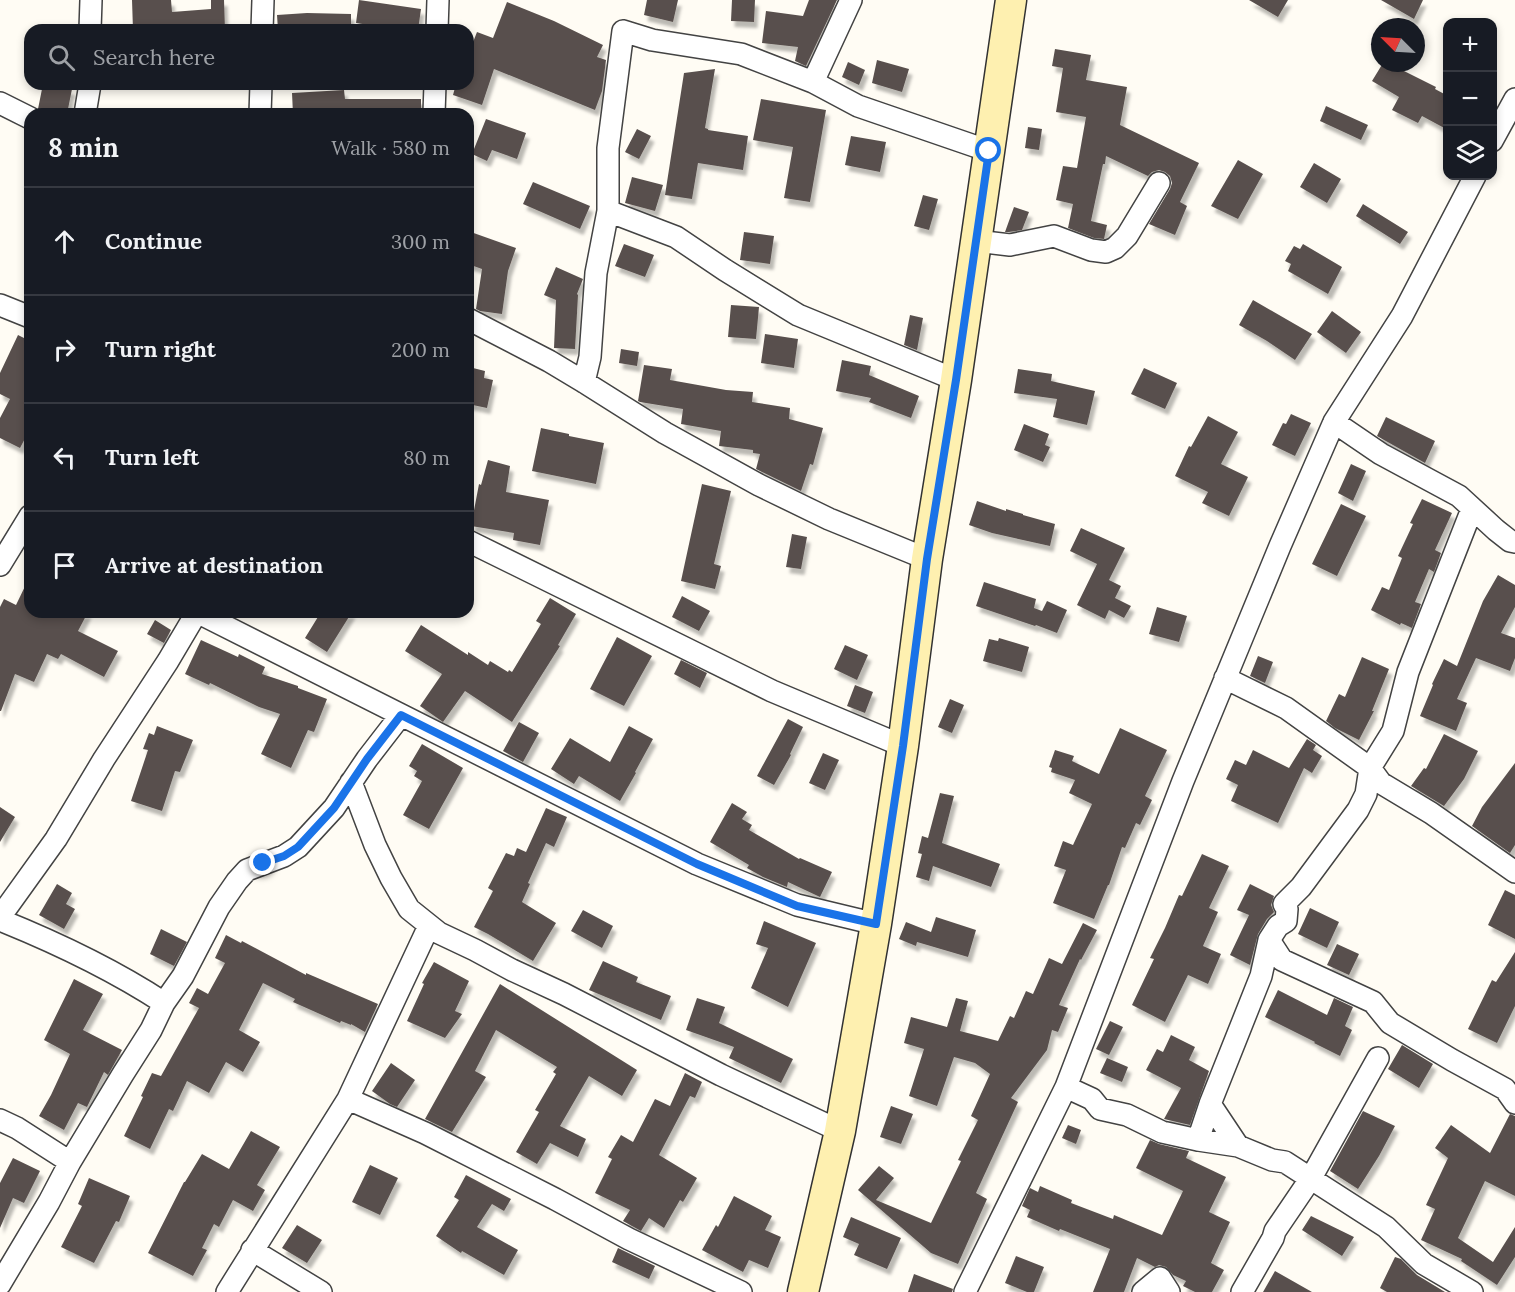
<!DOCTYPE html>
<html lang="en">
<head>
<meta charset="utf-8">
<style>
  body { margin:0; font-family:Lora,serif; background:#20242c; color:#f1f3f6 }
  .controls { position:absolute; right:18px; top:18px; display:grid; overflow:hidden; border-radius:12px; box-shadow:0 3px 9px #0003 }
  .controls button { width:54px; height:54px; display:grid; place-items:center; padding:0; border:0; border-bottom:2px solid #363941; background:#171b24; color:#f1f3f6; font:30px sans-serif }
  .compass { position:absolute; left:1371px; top:18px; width:54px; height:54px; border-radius:50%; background:#171b24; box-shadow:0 3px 9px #0003; rotate:294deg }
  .stop { position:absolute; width:18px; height:18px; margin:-14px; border:4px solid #1a73e8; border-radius:50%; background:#fff }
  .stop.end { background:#1a73e8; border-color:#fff; box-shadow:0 2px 6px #0008 }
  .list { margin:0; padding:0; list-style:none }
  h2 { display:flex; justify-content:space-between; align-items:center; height:78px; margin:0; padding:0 24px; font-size:26px }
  h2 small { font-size:20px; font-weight:400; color:#9ea1a6 }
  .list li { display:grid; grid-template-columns:39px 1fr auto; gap:18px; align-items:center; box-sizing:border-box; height:108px; padding:0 24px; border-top:2px solid #363941 }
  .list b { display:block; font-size:22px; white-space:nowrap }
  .list em { font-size:20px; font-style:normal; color:#9ea1a6 }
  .icon { flex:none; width:33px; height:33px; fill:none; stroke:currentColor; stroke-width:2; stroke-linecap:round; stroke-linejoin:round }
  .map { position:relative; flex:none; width:1515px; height:1292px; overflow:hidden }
  .search { position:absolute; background:#171b24; box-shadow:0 3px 9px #0003; left:24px; top:24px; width:450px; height:66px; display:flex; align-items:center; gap:15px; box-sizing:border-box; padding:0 21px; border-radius:18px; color:#9ea1a6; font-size:22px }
  .panel { position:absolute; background:#171b24; box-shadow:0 3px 9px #0003; left:24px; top:108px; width:450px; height:510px; border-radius:18px }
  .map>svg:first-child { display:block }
</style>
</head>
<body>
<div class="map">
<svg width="1515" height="1292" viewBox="0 0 1515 1292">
  <defs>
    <filter id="shadow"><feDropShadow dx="3.5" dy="6" stdDeviation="1.5" flood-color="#0004"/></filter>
  </defs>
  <rect width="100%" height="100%" fill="#fffcf4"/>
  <!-- building -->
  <path fill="#59504d" filter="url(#shadow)" d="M132 0H171L172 12 211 9V0H224L225 30H133Z
    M359 0 421 9 418 30H387L388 28 356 23Z
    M647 0H678L673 22 644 15Z
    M732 0H755L754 22 731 21Z
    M809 0H837L806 66 795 61 798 47 762 43 766 11 803 16Z
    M1249 0H1288L1278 17Z
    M1381 0H1423L1414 19Z
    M507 2 554 21 603 45 597 57 606 60 602 91 595 110 494 69 482 105 453 95 456 84H468V55L477 32 493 38Z
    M307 13 351 14V30H278L277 15Z
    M1055 49 1091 55 1086 80 1127 87 1120 125 1199 163 1180 202 1187 206 1175 235 1149 224 1170 189 1172 183 1170 176 1165 172 1159 170 1152 172 1148 176 1106 156 1105 164H1103L1091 221 1107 225 1104 239 1094 238 1068 228 1073 204 1056 200 1063 166 1077 168 1086 117 1056 112 1063 68 1052 66Z
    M877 60 909 69 902 92 872 83Z
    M848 62 865 70 859 85 842 77Z
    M1383 63H1388L1436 87 1435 89 1448 96V130L1422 116 1418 123 1392 110 1399 97 1372 81Z
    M715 69 705 128 708 129V130L748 136 743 170 698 163 692 199 665 195 684 73Z
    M43 84 72 89 67 114H52L41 112 38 109Z
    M344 90 345 99H421V114H293L292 93Z
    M761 99 826 110 810 202 784 198 793 147 753 140Z
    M1326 106 1368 125 1361 140 1320 121Z
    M486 119 526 133 517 159 492 150 487 161 472 154Z
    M1028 127 1042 129 1039 150 1025 148Z
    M637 129 651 136 639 159 625 152Z
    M851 136 886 142 880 172 845 165Z
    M1238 160 1263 174 1238 219 1211 206Z
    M1314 163 1341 179 1327 203 1300 187Z
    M632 177 663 185 655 211 625 203Z
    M533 182 590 206 580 229 523 204Z
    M923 195 938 199 929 230 914 226Z
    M1363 204 1408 232 1400 244 1356 216Z
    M1014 207 1029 212 1022 230 1009 232H1005Z
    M468 231 516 248 508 271 502 314 480 311 476 309 482 269 468 264Z
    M744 232 774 236 770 264 740 260Z
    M624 244 654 255 645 277 615 266Z
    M1303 244 1342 267 1328 294 1288 271 1291 264 1285 261 1294 246 1300 249Z
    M556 267 583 279 577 294 578 295 575 349 554 348 556 300 544 295Z
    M1253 300 1312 334 1295 360 1267 341 1239 325Z
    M731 305 759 307 756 339 728 337Z
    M1332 311 1361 332 1346 353 1317 332Z
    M910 315 923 318 917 350 904 345Z
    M765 334 798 339 794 368 761 363Z
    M18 335 30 341V429L20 448 0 438V418L10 399 0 394V373Z
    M621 349 639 352 637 366 619 363Z
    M842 360 871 366 869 375 919 396 911 418 869 402 871 398 836 391Z
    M644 365 672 369 670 380 726 390 753 392 752 402 790 408 789 419 823 428 813 465 810 464 801 491 756 469 760 454 753 453V450L719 446 721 431 681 424 683 409 640 402 638 401Z
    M473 368 485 371 484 378 493 380 487 408 468 404V374L471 375Z
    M1144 368 1177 383 1165 409 1131 394Z
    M1018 369 1052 374 1051 381 1095 391 1087 425 1053 417 1057 399 1014 393Z
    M1291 414 1311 423 1295 456 1272 445 1283 423 1286 424Z
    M1208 416 1238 432 1221 464 1248 477 1229 516 1202 503 1208 492 1175 476 1189 446 1191 447Z
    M1386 417 1435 441 1425 463 1377 436Z
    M1024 424 1049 434 1045 445 1050 447 1043 462 1014 450Z
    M541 428 569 434V436L604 443 596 484 532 471Z
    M488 460 510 466 506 492 549 500 540 545 513 540 514 533 471 526 479 484 481 485Z
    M1351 464 1366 471 1353 501 1338 493Z
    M702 484 731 491 714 564 721 566 715 589 681 581Z
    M1422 499 1452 513 1435 550 1441 553 1434 572 1429 569 1415 602 1421 604 1412 628 1401 623 1400 625 1371 610 1382 587 1389 590 1402 558 1398 556 1413 524 1410 523Z
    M977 501 1006 511V509L1023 514V515L1055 524 1050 546 992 533 969 525Z
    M1341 504 1366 516 1337 576 1312 564Z
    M1081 528 1125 548 1109 580 1121 586 1115 598 1131 606 1124 618 1109 610 1105 619 1077 605 1097 564 1070 551Z
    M792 534 807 537 801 569 786 567Z
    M1498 575 1515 585V607L1501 633 1515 638V658L1510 671 1476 658 1457 699 1467 703 1456 731 1420 716 1433 685 1432 684 1444 659 1457 666 1483 601Z
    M30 576V612H88L78 631 118 651 104 677 61 654 58 659 47 654 34 682 15 674 1 711H0V607L4 599 16 605Z
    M984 582 1036 599 1034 608 1042 611 1047 601 1067 610 1057 633 1036 625 1035 626 976 606Z
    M682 596 710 611 699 631 672 617Z
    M550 598 576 614 558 645 560 646 512 722 465 691 443 722 420 706 442 674 405 651 421 625 468 655V652L488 665 490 661 508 672 509 670 512 672 541 624 536 621Z
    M1157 607 1187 616 1179 642 1149 634Z
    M321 612H352L327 652 305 638Z
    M155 620 171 630 164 643 147 634Z
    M617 637 652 656 624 706 590 689Z
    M999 638 1029 647 1022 672 983 661 989 639 998 641Z
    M201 640 238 657 239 654 265 667 262 674 298 686V688L327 699 314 732 308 730 291 768 261 754 280 714 259 707 210 683 209 685 185 674Z
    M845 645 868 655 857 680 834 669Z
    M1258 656 1273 662 1265 683 1250 676Z
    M1362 657 1389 669 1372 711H1374L1359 740 1335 728 1326 721 1339 694 1345 697Z
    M681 660 707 673 700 688 674 674Z
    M855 685 873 692 865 713 847 706Z
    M950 699 964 705 952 733 938 727Z
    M788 719 803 727 790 754 791 755 774 785 757 776Z
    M519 722 539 733 523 762 503 751Z
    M157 726 193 740 180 772 175 771 162 811 131 801 148 750 143 749 149 733 154 735Z
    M629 726 653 739 635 772 636 773 620 801 579 776 574 784 551 769 570 738 610 762Z
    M1120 728 1167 750 1145 796 1152 800 1140 825 1136 823 1125 848 1122 847 1109 885H1108L1094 919 1053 903 1066 870 1054 866 1063 841 1073 845 1092 804 1069 793 1075 780 1051 772 1052 768 1049 767 1055 750 1074 756 1072 761 1099 774Z
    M1444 734 1478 751 1464 779 1444 806 1411 786 1424 768 1426 769Z
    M1307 739 1316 745 1313 750 1322 756 1312 773 1304 768 1278 823 1231 801 1238 785 1226 779 1235 760 1246 765 1253 750 1289 768Z
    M422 744 463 768 429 829 403 815 422 781 414 776 417 771 409 766Z
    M823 753 839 760 825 790 809 783Z
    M1515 763V845L1510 853 1472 826 1482 807Z
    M940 793 954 796 942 843 1000 864 991 887 933 866 929 881 916 877 922 854 918 853 922 836 928 838Z
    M732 803 747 812 742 819 752 825 749 830 799 859 800 858 832 872 820 897 788 882 787 887 763 877 747 868 749 865 710 842Z
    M0 807 15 817 0 842Z
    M546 808 567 817 554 847 546 843 528 883 530 884 522 902 556 923 533 961 488 934 474 927 493 891 488 888 506 853 514 856 517 848 526 852Z
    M1202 854 1229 866 1209 908 1218 912 1203 946 1221 954 1208 984 1188 975 1165 1022 1132 1005 1154 959 1150 958 1165 928 1179 895 1182 896Z
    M57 884 72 893 66 904 75 909 64 929 39 915Z
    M1250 884 1274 896 1271 905 1274 912 1267 919 1258 934 1250 965 1230 955 1249 915 1237 910Z
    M1505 890 1515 895V939L1488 925Z
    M1310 908 1339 922 1327 948 1298 934Z
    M583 910 613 926 602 948 571 931Z
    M936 917 976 930 968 957 917 942 916 946 899 939 906 922 931 932Z
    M764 921 816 943 788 1007 751 988 768 948 756 944Z
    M1083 923 1097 930 1081 960 1080 959 1059 1005 1068 1008 1058 1032 1052 1030 1047 1050 1011 1098 1018 1102 976 1193 987 1199 958 1264 931 1253 858 1190 879 1166 894 1178 876 1200 931 1223 961 1161 958 1160 978 1120 971 1116 990 1074 975 1063 954 1057 937 1106 909 1096 924 1049 904 1043 911 1017 947 1027 956 998 968 1001 960 1031 998 1041 1010 1016 1014 1018 1026 991 1033 994 1049 958 1062 964Z
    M161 929 187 942 174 966 150 954Z
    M226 935 241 943 242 941 306 975V973L378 1004 365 1032 351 1024V1025L341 1021 340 1023 293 1002 295 999 263 983 239 1030 260 1042 243 1072 226 1062 209 1093 187 1081 173 1111 169 1109 150 1149 124 1136 143 1097 141 1096 152 1073 161 1076 199 1008 189 1003 197 988 208 994 225 963 215 958Z
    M1337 944 1359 954 1349 975 1327 965Z
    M1515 952V1006L1497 1043 1468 1029 1492 980 1496 982Z
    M603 961 638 977 636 982 671 996 661 1020 589 990Z
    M434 962 469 981 455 1011 462 1014 445 1038 407 1021 424 984 422 983Z
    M74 979 103 994 83 1030 122 1050 108 1075 104 1072 87 1107 78 1103 64 1130 39 1116 51 1095 70 1054 44 1040Z
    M500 984 637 1070 622 1096 589 1076 560 1126 586 1139 578 1157 550 1143 537 1164 516 1152 539 1112 535 1110 556 1074 553 1072 557 1067 496 1030 475 1071 486 1077 452 1132 425 1119Z
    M1278 990 1327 1015 1334 998 1353 1007 1345 1026 1352 1030 1340 1056 1314 1043 1315 1042 1265 1017Z
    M697 998 725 1007 719 1023 793 1059 781 1083 729 1058 734 1047 686 1030Z
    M1110 1021 1123 1027 1109 1055 1096 1049Z
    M1171 1035 1195 1047 1189 1060 1209 1071 1190 1125 1164 1119 1181 1088 1146 1070 1157 1049 1163 1052Z
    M1402 1045 1433 1064 1419 1088 1388 1069Z
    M1107 1058 1128 1067 1122 1082 1100 1073Z
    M391 1063 415 1080 397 1107 390 1104 372 1091Z
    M685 1073 702 1082 695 1098 690 1096 659 1155 697 1178 683 1202 680 1200 664 1228 649 1218 641 1231 623 1221 630 1210 595 1193 612 1159 608 1157 621 1135 633 1142 655 1099 670 1106Z
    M891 1106 913 1114 901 1144 880 1137Z
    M1363 1111 1395 1126 1379 1156 1358 1189 1330 1171Z
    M1510 1114 1515 1116V1196L1485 1181 1458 1238 1493 1262 1515 1227V1257L1497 1285 1461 1261 1462 1259 1421 1240 1435 1209 1426 1205 1448 1158 1435 1148 1451 1125 1490 1153Z
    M1068 1125 1081 1130 1076 1144 1062 1138Z
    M251 1131 280 1147 257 1185 265 1190 253 1211 233 1200 219 1227 214 1224 202 1248 207 1250 193 1276 148 1253 184 1182H185L202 1154 229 1169Z
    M1150 1140 1159 1144 1189 1151 1186 1158 1226 1177 1209 1212 1230 1222 1211 1263 1224 1270 1212 1292H1195L1183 1286 1186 1281 1173 1275 1166 1267 1159 1265 1155 1267 1137 1258 1124 1292H1093L1110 1249 1060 1229 1059 1231 1027 1217 1030 1210 1022 1206 1030 1188 1038 1192 1040 1186 1072 1200 1071 1203 1113 1219 1114 1215 1162 1235 1183 1191 1136 1168Z
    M13 1158 40 1171 24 1203 13 1198 0 1228V1183Z
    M370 1165 398 1178 380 1215 352 1202Z
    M466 1175 511 1199 504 1211 492 1204 477 1227 518 1250 504 1275 462 1251 461 1253 436 1236 459 1200 454 1197Z
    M89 1178 130 1196 119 1222 116 1221 94 1263 61 1247 82 1206 78 1204Z
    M734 1196 772 1216 765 1230 781 1237 768 1268 749 1260 743 1272 702 1250 716 1225 718 1227Z
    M1311 1216 1354 1237 1342 1256 1302 1230Z
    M851 1217 901 1238 887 1269 854 1255 859 1244 843 1237Z
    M297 1225 322 1240 307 1263 282 1248Z
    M618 1248 655 1266 649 1279 612 1262Z
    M1016 1256 1044 1267 1034 1292H1027L1005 1283Z
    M1395 1257 1401 1259 1417 1275 1445 1292H1387L1380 1288Z
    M1275 1271 1312 1292H1263Z
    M914 1274 953 1289 952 1292H908Z"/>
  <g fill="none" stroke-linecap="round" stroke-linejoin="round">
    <!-- street casing -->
    <g stroke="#434343" stroke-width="24">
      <path id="street" d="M90 30 91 0
        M262 30 263 0
        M437 30 438 0
        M813 82 851 0
        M0 103 30 118
        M85 114 90 84
        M260 114 261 84
        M434 114 435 84
        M1492 141 1515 99
        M608 211 676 237 725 270 798 315 956 380
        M976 241 1010 245 1054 236 1091 250 1106 252 1115 248 1127 236 1159 183
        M0 305 30 317
        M468 319 549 361 584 382 665 433 759 485 829 519 927 559
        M584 382 590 357 596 273 608 211V148L623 31 652 40 741 54 813 82 858 106 989 151
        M1334 422 1381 454 1459 496 1496 530 1510 541 1515 542
        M1472 509 1408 672 1393 731 1370 768 1366 794 1358 810 1301 887 1284 904 1287 909 1286 921 1278 926 1269 940 1282 960 1373 1002 1390 1023 1452 1060 1505 1089 1515 1103
        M468 541 772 691 903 746
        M0 565 30 516
        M197 612 697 864 797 905 876 924
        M1225 678 1286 708 1370 768 1381 783 1431 813 1515 872
        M351 782 375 845 391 878 409 909 439 933 475 950 512 970 564 994 721 1075 840 1131
        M0 917 56 839 104 759 168 661 197 612
        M0 920C57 943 112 969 164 1003
        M1066 1087 1092 1099 1100 1109 1127 1115 1162 1132 1198 1140 1238 1146 1272 1160 1285 1162 1386 1227 1424 1264 1472 1292
        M348 1099 425 1133 555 1199 629 1239 741 1292
        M1210 1104 1238 1146
        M0 1120 17 1128 70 1162
        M1198 1140 1210 1104 1261 976 1269 940
        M252 1250 321 1292
        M0 1284 49 1202 70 1162 123 1074 151 1030 164 1003 183 976 219 907 237 881 247 870 284 856 298 847 334 808 367 759 401 715
        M227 1292 348 1099 429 926
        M965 1292 1066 1087 1183 781 1280 546 1334 422 1402 316 1475 176
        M1143 1292 1160 1278 1169 1292
        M1242 1292 1273 1238 1275 1231 1311 1178 1378 1058"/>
    </g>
    <!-- secondary casing -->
    <g stroke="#323232" stroke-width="33">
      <path id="secondary" d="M803 1292 840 1131 876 924 903 746 927 559 956 380 1011 0"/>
    </g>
    <!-- street -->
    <use href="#street" stroke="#fff" stroke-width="21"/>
    <!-- secondary -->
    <use href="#secondary" stroke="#fef0b0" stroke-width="30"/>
  </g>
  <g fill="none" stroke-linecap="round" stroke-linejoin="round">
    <!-- route -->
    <path stroke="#1a73e8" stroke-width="8" d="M263 863 284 856 298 847 334 808 367 759 401 715 697 864 797 906 876 924 903 746 927 559 956 380 989 151"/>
  </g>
</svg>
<div class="controls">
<button>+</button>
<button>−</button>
<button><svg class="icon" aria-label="layers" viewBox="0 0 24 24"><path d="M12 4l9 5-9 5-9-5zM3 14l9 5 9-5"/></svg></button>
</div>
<svg class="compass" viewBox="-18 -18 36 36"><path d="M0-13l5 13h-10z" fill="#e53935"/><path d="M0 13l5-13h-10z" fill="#9ea1a6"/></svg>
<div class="stop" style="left:989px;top:151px"></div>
<div class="stop end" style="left:263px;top:863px"></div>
<div class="search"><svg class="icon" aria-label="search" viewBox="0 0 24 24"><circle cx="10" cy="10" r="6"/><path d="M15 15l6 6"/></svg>Search here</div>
<section class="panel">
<h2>8 min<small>Walk · 580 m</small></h2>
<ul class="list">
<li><svg class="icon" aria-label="ahead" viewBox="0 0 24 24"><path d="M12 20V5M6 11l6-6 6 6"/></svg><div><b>Continue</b></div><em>300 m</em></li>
<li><svg class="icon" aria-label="right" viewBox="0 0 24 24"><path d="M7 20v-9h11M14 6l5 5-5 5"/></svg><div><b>Turn right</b></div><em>200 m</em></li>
<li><svg class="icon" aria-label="left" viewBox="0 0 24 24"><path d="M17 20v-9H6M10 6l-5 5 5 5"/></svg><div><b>Turn left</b></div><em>80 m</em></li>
<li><svg class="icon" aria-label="arrive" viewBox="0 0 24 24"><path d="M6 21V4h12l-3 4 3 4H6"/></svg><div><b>Arrive at destination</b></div></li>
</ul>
</section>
</div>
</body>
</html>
